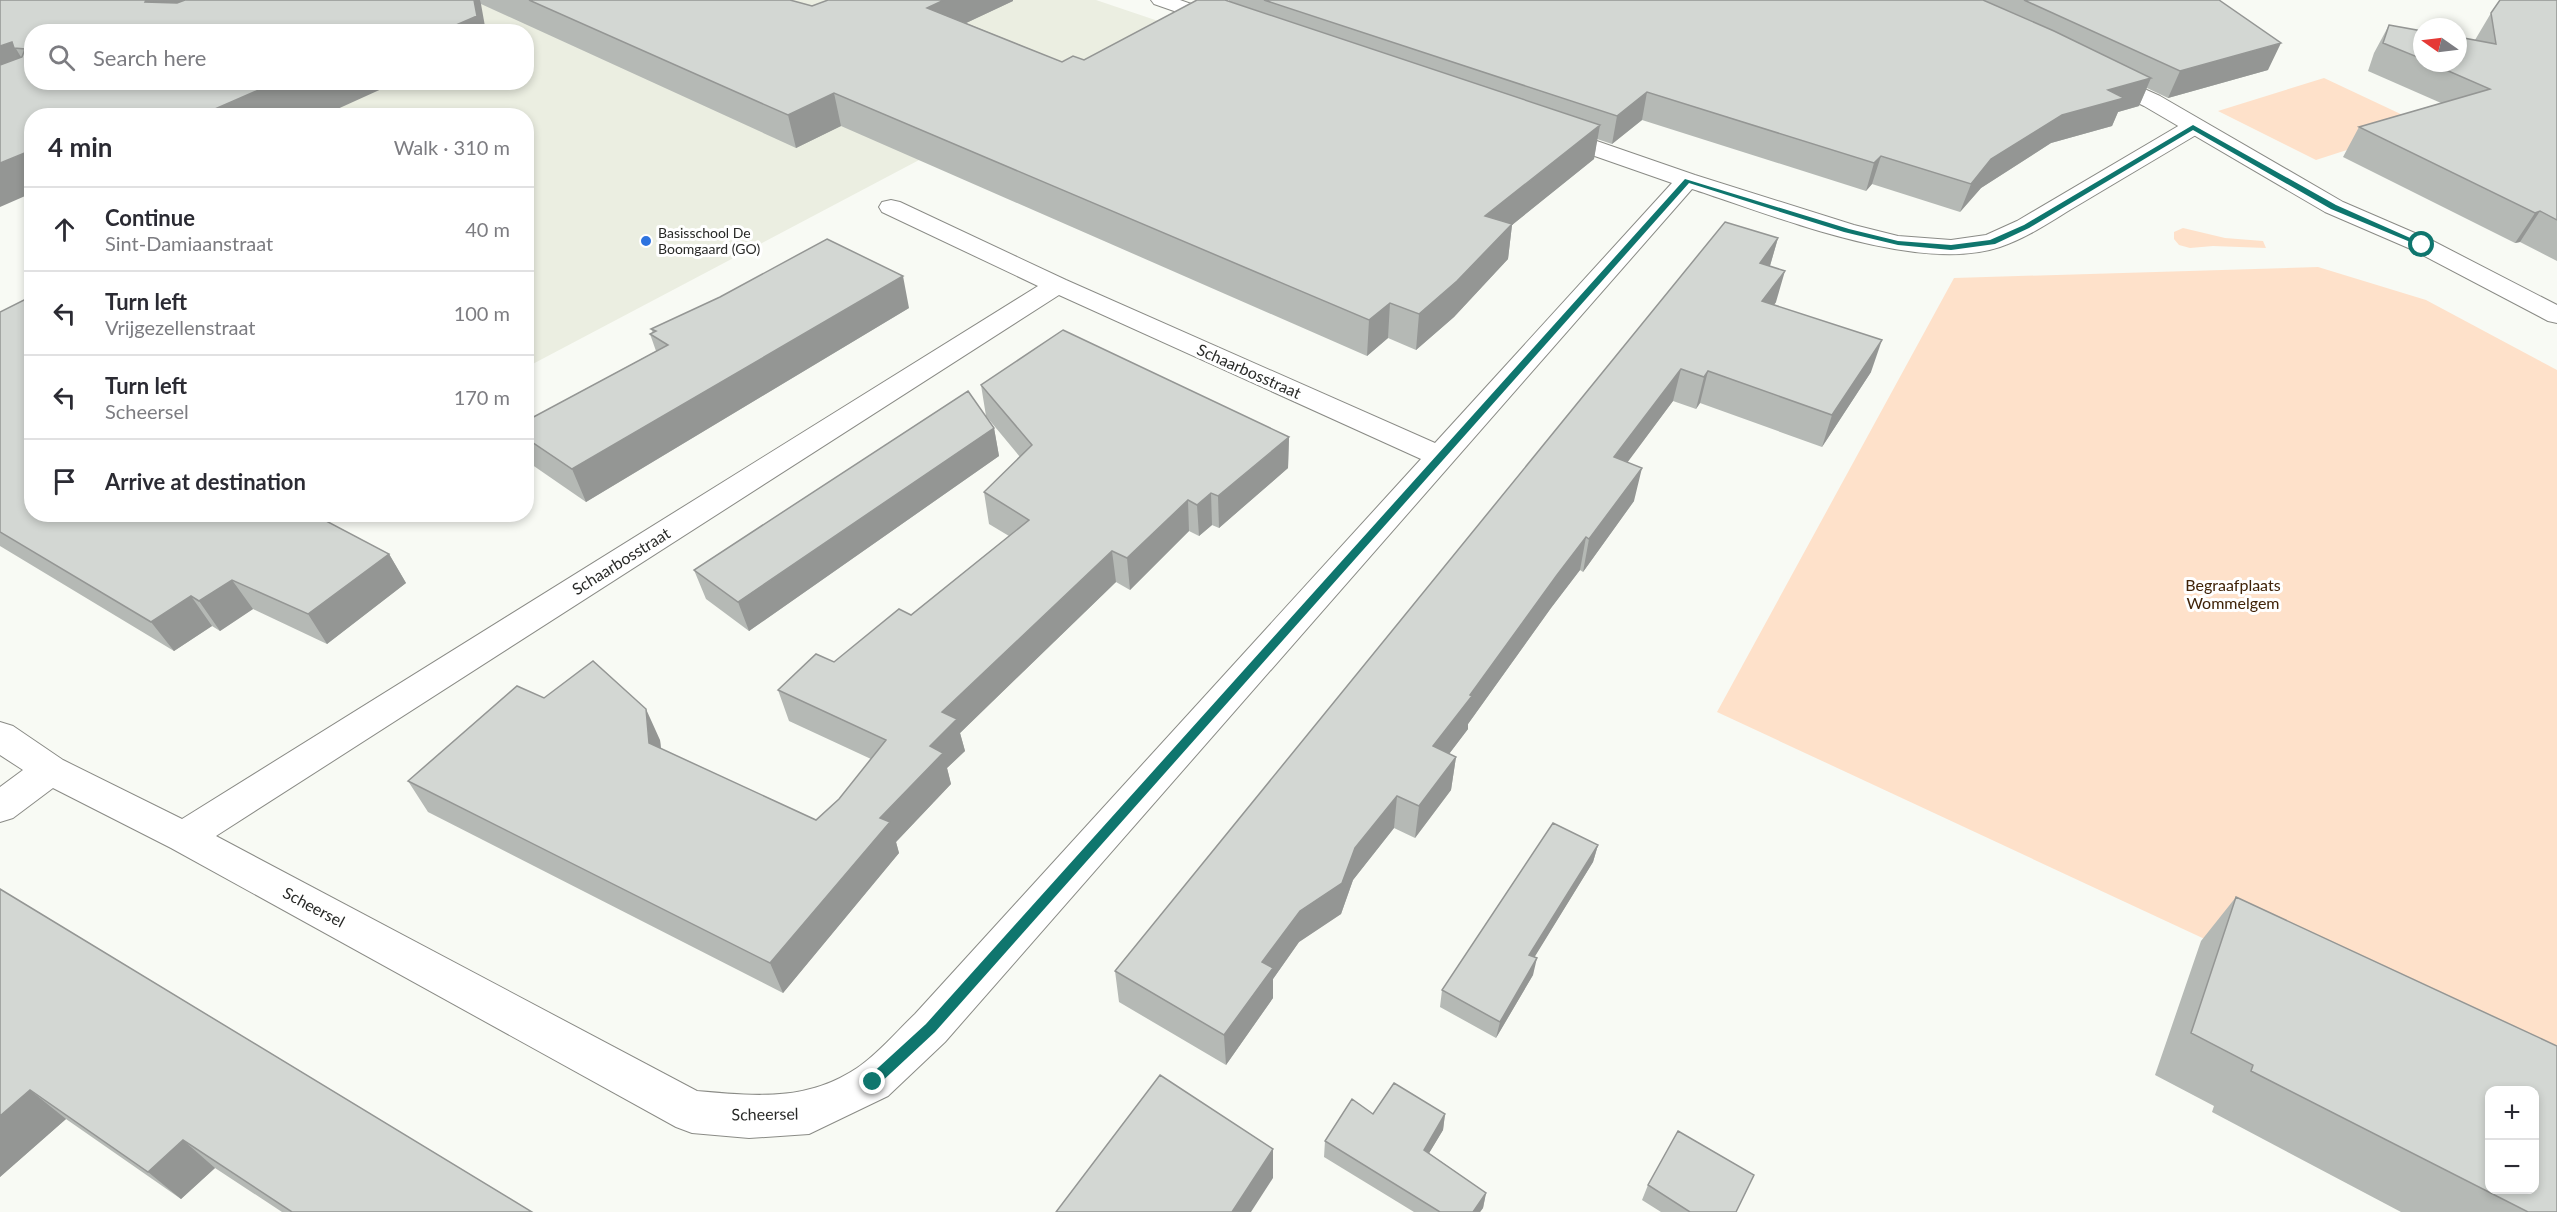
<!DOCTYPE html>
<html lang="en">
<head>
<meta charset="utf-8">
<style>
  body { margin:0; font-family:Lato,sans-serif; background:#f7f7f7; color:#2b2b33 }
  .controls { position:absolute; right:18px; bottom:18px; display:grid; overflow:hidden; border-radius:12px; box-shadow:0 3px 9px #0003 }
  .controls button { width:54px; height:54px; display:grid; place-items:center; padding:0; border:0; border-bottom:2px solid #e1e1e2; background:#fff; color:#2b2b33; font:30px sans-serif }
  .compass { position:absolute; left:2413px; top:18px; width:54px; height:54px; border-radius:50%; background:#fff; box-shadow:0 3px 9px #0003; rotate:284deg }
  .stop { position:absolute; width:18px; height:18px; margin:-14px; border:4px solid #0f766e; border-radius:50%; background:#fff }
  .stop.end { background:#0f766e; border-color:#fff; box-shadow:0 2px 6px #0008 }
  .list { margin:0; padding:0; list-style:none }
  h2 { display:flex; justify-content:space-between; align-items:center; height:78px; margin:0; padding:0 24px; font-size:26px }
  h2 small { font-size:20px; font-weight:400; color:#7c7c81 }
  .list li { display:grid; grid-template-columns:39px 1fr auto; gap:18px; align-items:center; box-sizing:border-box; height:84px; padding:0 24px; border-top:2px solid #e1e1e2 }
  .list b { display:block; font-size:22px; white-space:nowrap }
  .list p { margin:0; font-size:20px; white-space:nowrap; color:#7c7c81 }
  .list em { font-size:20px; font-style:normal; color:#7c7c81 }
  .icon { flex:none; width:33px; height:33px; fill:none; stroke:currentColor; stroke-width:2; stroke-linecap:round; stroke-linejoin:round }
  .map { position:relative; flex:none; width:2557px; height:1212px; overflow:hidden }
  .search { position:absolute; background:#fff; box-shadow:0 3px 9px #0003; left:24px; top:24px; width:510px; height:66px; display:flex; align-items:center; gap:15px; box-sizing:border-box; padding:0 21px; border-radius:24px; color:#7c7c81; font-size:22px }
  .panel { position:absolute; background:#fff; box-shadow:0 3px 9px #0003; left:24px; top:108px; width:510px; height:414px; border-radius:24px }
  .map>svg:first-child { display:block }
</style>
</head>
<body>
<div class="map">
<svg width="2557" height="1212" viewBox="0 0 2557 1212">
  <rect width="100%" height="100%" fill="#f8faf4"/>
  <!-- built -->
  <path fill="#ebeee1" d="M312 0H1096L1173 26 527 367 526 116 280 115 207 83 526 82V32L227 31Z"/>
  <!-- green -->
  <path fill="#fee1ca" d="M2324 78 2424 125 2316 160 2218 111Z
    M2183 228 2225 238 2263 241 2266 248 2213 246 2190 248 2179 245 2174 239V232Z
    M2318 267 2426 300 2557 370V1103L1717 712 1954 278Z"/>
  <g fill="none" stroke-linecap="round" stroke-linejoin="round">
    <!-- street casing -->
    <g stroke="#8a8b86" stroke-width="2">
      <path id="street" d="M1151 0H1180L1231 18 1234 22 1231 26H1217L1154 4Z
        M2193 120 2201 122 2204 127 2201 132C2161 156 2120 180 2080 204 2054 219 2028 238 2000 247 1917 275 1773 215 1692 189L945 1042 888 1096 809 1134 749 1138 692 1133 676 1127 171 848 53 788 13 818 0 822V787L23 770 0 755V722L13 726 63 760 182 819 1038 286 882 212 879 207 882 202 891 200 900 202 1066 280 1435 443 1672 183 1546 139 1543 134 1546 129 1554 127 1562 129 1695 175 1854 225 1898 236 1951 240 1986 235 2017 221 2185 122ZM1059 295 1421 459 915 1014C897 1031 878 1054 857 1068 806 1102 755 1096 697 1091L216 836Z"/>
    </g>
    <!-- secondary casing -->
    <g stroke="#8a8b86" stroke-width="2">
      <path id="secondary" d="M2102 70 2160 96 2343 202 2431 240 2557 305V323L2548 321 2413 250 2325 212 2144 106 2094 81 2091 76 2094 71Z"/>
    </g>
    <!-- street -->
    <use href="#street" fill="#fff" fill-rule="evenodd"/>
    <!-- secondary -->
    <use href="#secondary" fill="#fff" fill-rule="evenodd"/>
  </g>
  <!-- wall -->
  <path fill="#b5b9b5" d="M0 0H790L812 6 828 0H1013V1L966 23 1062 62 1084 60 1229 1V0H2219L2268 70 2168 98 2147 88 2139 106 2118 112 2112 126 2051 143 1981 188 1960 212 1872 184 1866 191 1642 120 1612 144 1597 139 1594 159 1512 225 1508 259 1454 317 1416 350 1388 338 1367 356 841 126 796 148 481 4 32 32 309 108 292 116H32Z
    M2557 0V261L2520 242 2515 243 2343 157 2359 127 2441 103 2368 71 2374 53 2389 25 2422 31V63H2458L2475 40 2491 13Z
    M1778 238 1770 266 1776 302 1774 305 1871 372 1822 447 1700 403 1696 409 1673 401 1627 462 1634 501 1583 572 1580 570 1551 608 1468 724V729L1449 754 1456 757 1451 790 1415 838 1394 828 1353 880 1341 914 1299 942 1273 979V998L1226 1065 1119 1002 1115 971Z
    M909 308 586 502 528 462 526 460V421L656 351 650 334 653 333 651 329Z
    M0 312 32 514 389 554 406 583 327 644 253 609 220 631 212 626 174 651 0 546Z
    M981 385 1289 437 1288 468 1219 528 1212 525 1199 536 1189 531 1130 590 1116 582 960 733 965 751 947 768 951 784 896 842 899 853 783 993 428 812 408 781 544 698 660 740 661 749 816 820 839 799 871 759 789 721 778 690 834 662 911 615 1009 536 989 524 984 492 1020 457 986 416Z
    M994 428 999 456 749 631 706 599 694 570Z
    M1598 845 1593 862 1534 957 1533 975 1496 1038 1440 1007 1442 990Z
    M0 889 532 1212H282L215 1168 181 1199 66 1119 0 1177Z
    M2236 897 2557 1212H2401L2212 1112 2214 1106 2155 1075 2201 941Z
    M1373 1114H1445L1443 1130 1429 1153 1486 1193 1483 1208 1480 1212H1414L1324 1157 1325 1141Z
    M1648 1185 1736 1212H1661L1642 1200Z"/>
  <!-- shaded-wall -->
  <path fill="#949694" d="M146 0H235L163 32 145 2Z
    M474 0H480L481 4 486 32H440Z
    M944 0H1013V1L932 39 927 8Z
    M12 42 31 74 0 85V46Z
    M2281 43 2268 70 2168 98 2180 71Z
    M2151 78 2139 106 2118 112 2112 126 2051 143 1981 188 1960 212 1971 184 1991 159 2062 115 2108 90Z
    M277 82H397L322 116H312L309 108 292 116H199Z
    M1647 92 1642 120 1612 144 1617 116Z
    M834 93 841 126 796 148 788 115Z
    M127 110 130 116H114Z
    M1600 125 1594 159 1512 225 1508 259 1454 317 1416 350 1419 314 1485 216Z
    M32 150V193L0 207V163Z
    M1881 156 1872 184 1866 191 1874 163Z
    M2540 211 2520 242 2515 243 2535 213Z
    M1778 238 1769 269 1760 263Z
    M1785 271 1776 302 1754 333 1762 301Z
    M903 276 909 308 586 502 572 469Z
    M1390 303 1388 338 1367 356 1369 320Z
    M1882 340 1871 372 1822 447 1832 415Z
    M1681 369 1673 401 1607 490 1614 457Z
    M1708 371 1700 403 1696 409 1704 377Z
    M994 428 999 456 749 631 738 602Z
    M1289 437 1288 468 1219 528 1218 496Z
    M1642 468 1634 501 1583 572 1589 539Z
    M1211 493 1212 525 1199 536 1197 505Z
    M1188 500 1189 531 1130 590 1127 558Z
    M1586 537 1580 570 1551 608 1468 724V729L1430 779 1433 746 1557 575Z
    M1112 551 1116 582 960 733 965 751 947 768 951 784 896 842 899 853 783 993 770 963 880 818 930 746 942 712Z
    M389 554 406 583 327 644 308 614Z
    M232 580 253 609 220 631 199 601Z
    M191 596 212 626 174 651 151 622Z
    M646 709 660 740 664 775 649 743Z
    M1456 757 1451 790 1415 838 1419 806Z
    M1397 796 1394 828 1353 880 1341 914 1299 942 1273 979V998L1226 1065 1224 1035 1262 962 1300 911 1355 848Z
    M1598 845 1593 862 1526 971 1529 955Z
    M1537 958 1533 975 1496 1038 1500 1022Z
    M30 1090 66 1119 0 1177V1116Z
    M1445 1114 1443 1130 1422 1165 1424 1150Z
    M183 1140 215 1168 181 1199 148 1172Z
    M1273 1149V1178L1251 1212H1232Z
    M1486 1193 1483 1208 1480 1212H1473Z"/>
  <!-- building -->
  <path fill="#d3d7d3" stroke="#949694" stroke-width="1.5" fill-rule="evenodd" d="M0 0H146L145 2 177 3 185 0H474L477 16 440 32H32V82H277L199 116H137L127 110 114 116H32V150L0 163V65L22 57 25 49 14 48 12 42 0 46Z
    M529 0H790L812 6 828 0H944L927 8 1062 62 1073 56 1084 60 1197 0H1225L1600 125 1485 216 1512 224 1457 281 1419 314 1390 303 1369 320 834 93 788 115Z
    M1264 0H1983L2054 31 2151 78 2108 90 2124 98 2062 115 1991 159 1971 184 1881 156 1874 163 1647 92 1617 116Z
    M2024 0H2219L2281 43 2180 71Z
    M2500 0H2557V220L2540 211 2535 213 2359 127 2490 89 2430 63H2458V37L2496 44 2491 13Z
    M2389 25 2422 31V59L2383 43Z
    M296 82H307L298 86Z
    M1725 222 1778 238 1760 263 1785 271 1762 301 1882 340 1832 415 1708 371 1704 377 1681 369 1614 457 1642 468 1589 539 1586 537 1557 575 1470 695 1472 696 1433 746 1456 757 1419 806 1397 796 1355 848 1342 883 1300 911 1262 962 1273 968 1224 1035 1115 971Z
    M827 239 903 276 572 469 526 438V421L668 345 650 334 656 331 651 329 720 297Z
    M32 296V514H313L389 554 308 614 232 580 199 601 191 596 151 622 0 532V312Z
    M1063 330 1289 437 1218 496 1211 493 1197 505 1188 500 1127 558 1112 551 942 712 957 719 930 746 943 753 880 818 890 822 770 963 408 781 517 686 544 698 593 661 646 709 649 743 816 820 839 799 886 740 778 690 816 654 834 662 899 609 911 615 1029 520 984 492 1032 445 981 385Z
    M968 391 994 428 738 602 694 570Z
    M1553 823 1598 845 1529 955 1537 958 1500 1022 1442 990Z
    M0 889 532 1212H292L183 1140 148 1172 30 1090 0 1116Z
    M2236 897 2557 1046V1212H2528L2251 1071 2253 1065 2191 1033ZM2490 1090H2535V1190H2490Z
    M1160 1075 1273 1149 1232 1212H1056Z
    M1394 1083 1445 1114 1424 1150 1486 1193 1473 1212H1440L1325 1141 1352 1099 1373 1114Z
    M1678 1131 1754 1175 1736 1212H1690L1648 1185Z"/>
  <!-- route -->
  <path fill="#0f766e" d="M2193 125 2336 205 2426 245 2420 246 2331 209 2193 130 2029 228 1995 244 1951 250 1898 245 1844 232 1689 183 935 1032 877 1086H868L866 1082 868 1077 926 1024 1685 179 1849 229 1898 241 1951 245 1990 240 2024 225Z"/>
  <!-- markers -->
  <circle fill="#2d73df" stroke="#fff" stroke-width="2" cx="646" cy="241" r="6"/>
  <g text-anchor="middle" stroke-width="6" stroke-linejoin="round" paint-order="stroke">
    <!-- far-poi labels -->
    <g font-size="14" fill="#292a28" stroke="#fff" text-anchor="start">
      <text x="658" y="238">Basisschool De<tspan x="658" dy="16">Boomgaard (GO)</tspan></text>
    </g>
    <!-- street labels -->
    <g font-size="16" fill="#292a28" stroke="#fff">
      <text transform="translate(1249 371) rotate(24)" y="6">Schaarbosstraat</text>
      <text transform="translate(621 561) rotate(-32)" y="6">Schaarbosstraat</text>
      <text transform="translate(314 907) rotate(28)" y="6">Scheersel</text>
      <text transform="translate(765 1114) rotate(-1)" y="6">Scheersel</text>
    </g>
    <!-- park labels -->
    <g font-size="16" fill="#402308" stroke="#fff">
      <text x="2233" y="591">Begraafplaats<tspan x="2233" dy="18">Wommelgem</tspan></text>
    </g>
  </g>
</svg>
<div class="controls">
<button>+</button>
<button>−</button>
</div>
<svg class="compass" viewBox="-18 -18 36 36"><path d="M0-13l5 13h-10z" fill="#e53935"/><path d="M0 13l5-13h-10z" fill="#7c7c81"/></svg>
<div class="stop" style="left:2422px;top:245px"></div>
<div class="stop end" style="left:873px;top:1082px"></div>
<div class="search"><svg class="icon" aria-label="search" viewBox="0 0 24 24"><circle cx="10" cy="10" r="6"/><path d="M15 15l6 6"/></svg>Search here</div>
<section class="panel">
<h2>4 min<small>Walk · 310 m</small></h2>
<ul class="list">
<li><svg class="icon" aria-label="ahead" viewBox="0 0 24 24"><path d="M12 20V5M6 11l6-6 6 6"/></svg><div><b>Continue</b><p>Sint-Damiaanstraat</p></div><em>40 m</em></li>
<li><svg class="icon" aria-label="left" viewBox="0 0 24 24"><path d="M17 20v-9H6M10 6l-5 5 5 5"/></svg><div><b>Turn left</b><p>Vrijgezellenstraat</p></div><em>100 m</em></li>
<li><svg class="icon" aria-label="left" viewBox="0 0 24 24"><path d="M17 20v-9H6M10 6l-5 5 5 5"/></svg><div><b>Turn left</b><p>Scheersel</p></div><em>170 m</em></li>
<li><svg class="icon" aria-label="arrive" viewBox="0 0 24 24"><path d="M6 21V4h12l-3 4 3 4H6"/></svg><div><b>Arrive at destination</b></div></li>
</ul>
</section>
</div>
</body>
</html>
